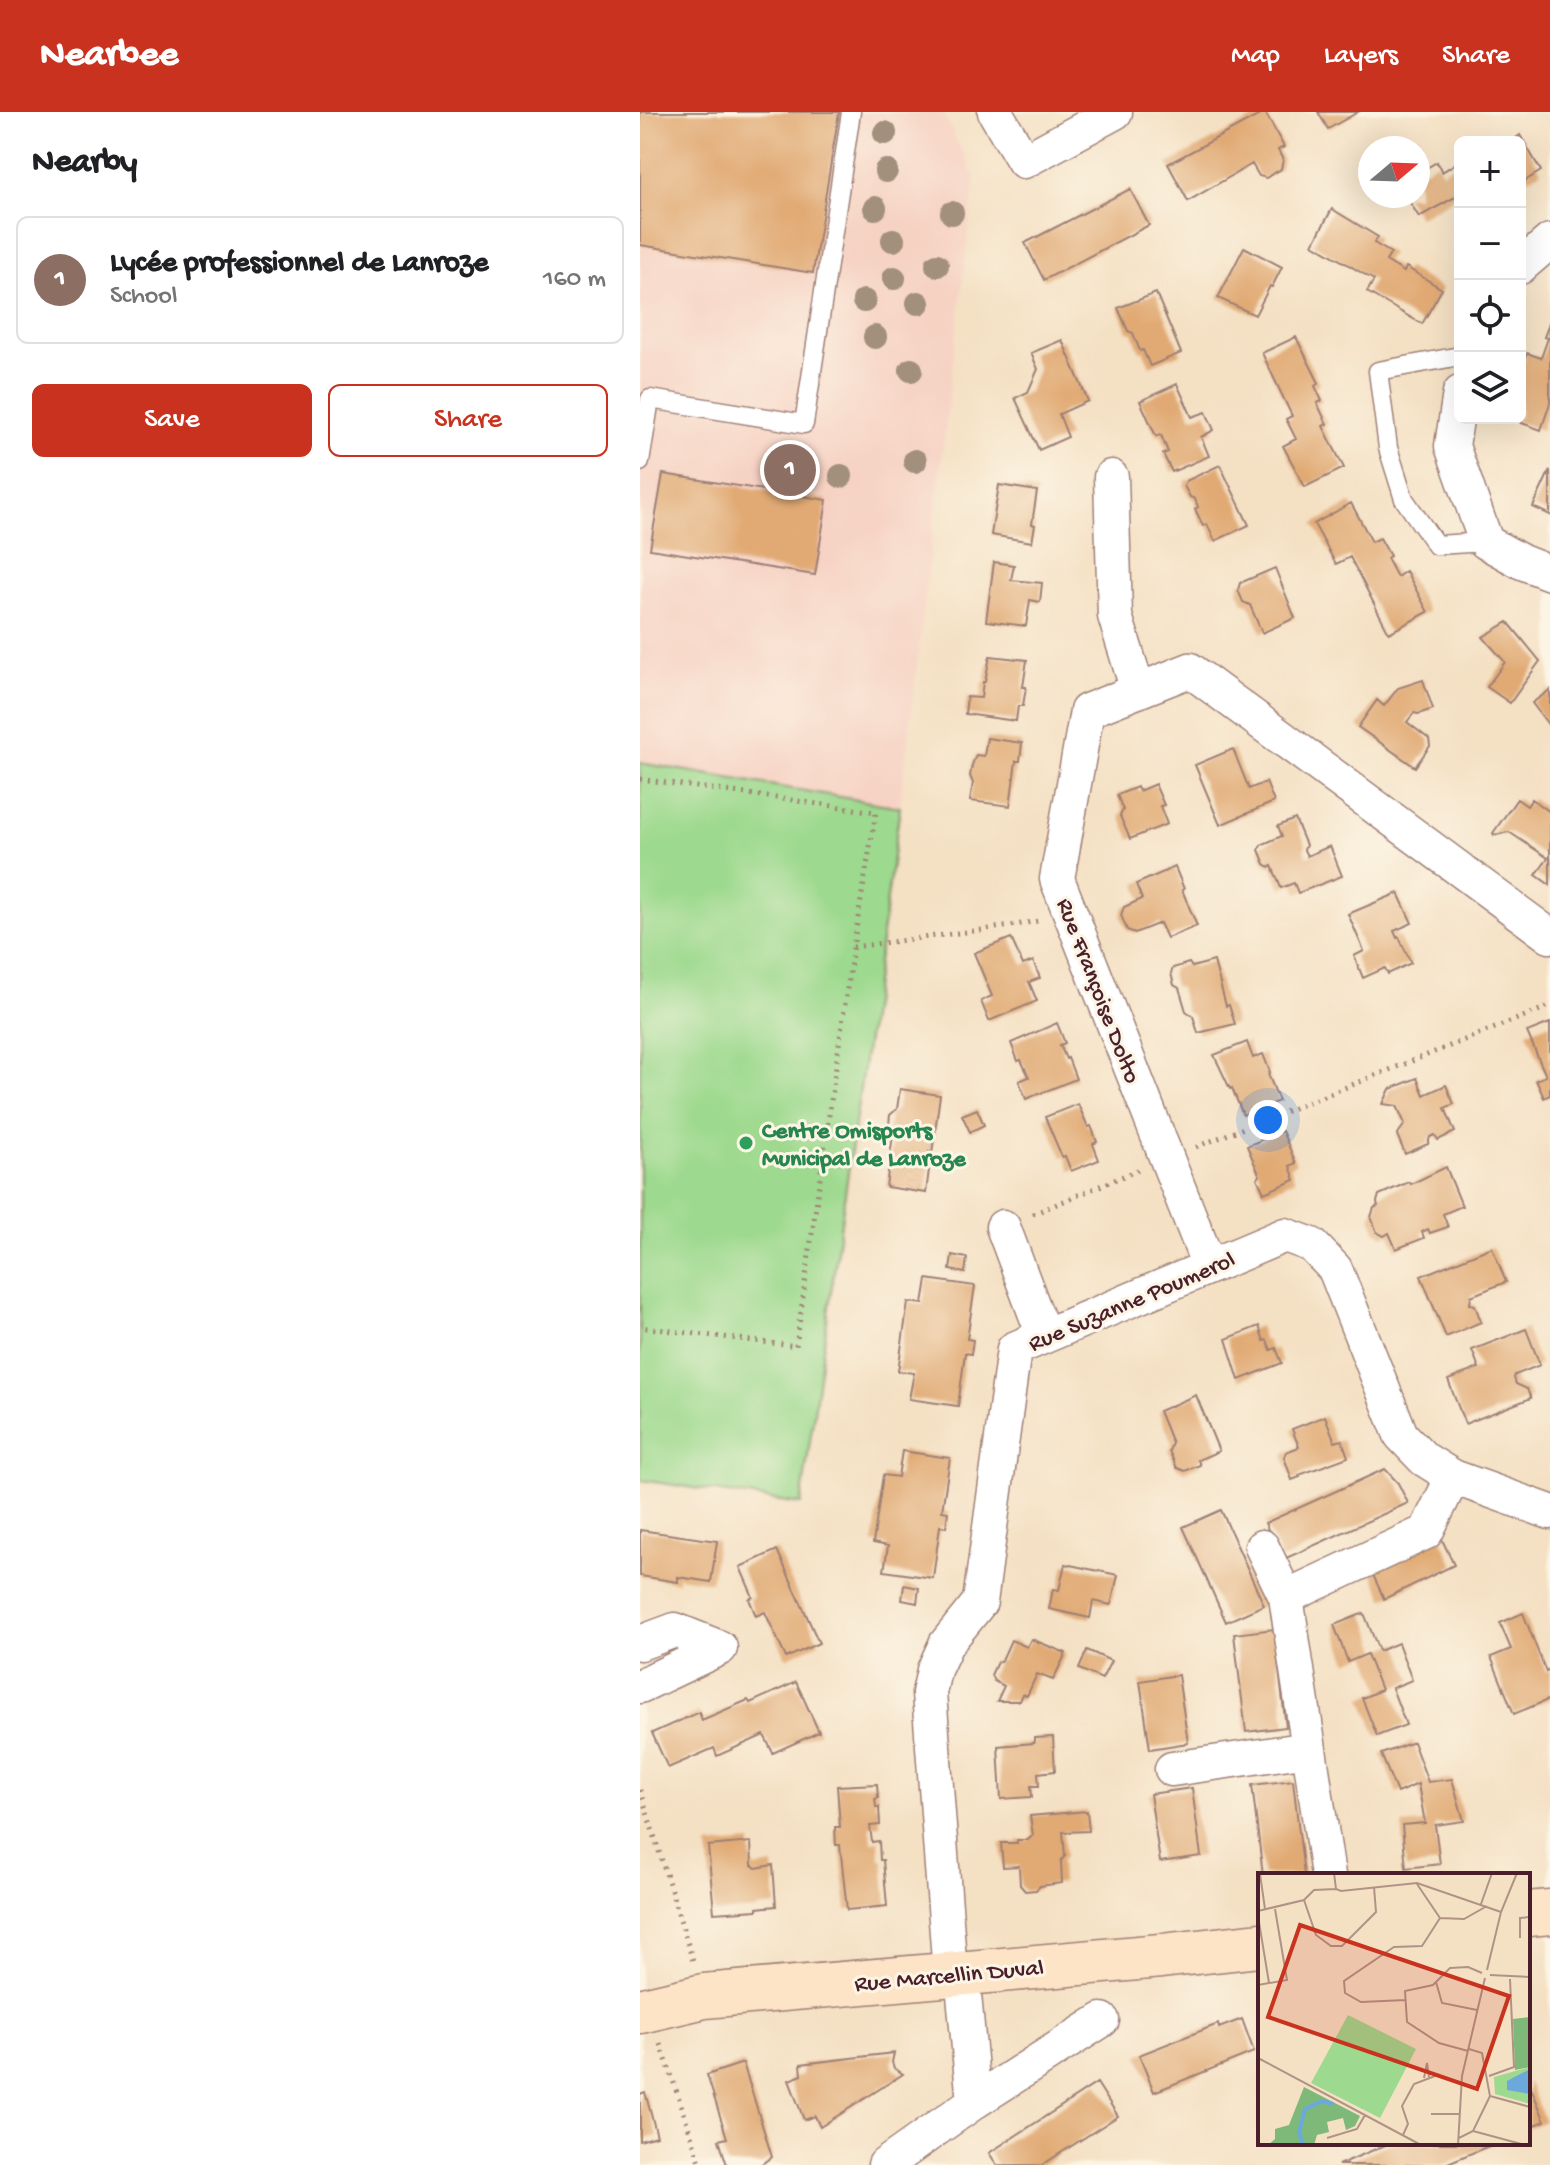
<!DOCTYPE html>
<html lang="en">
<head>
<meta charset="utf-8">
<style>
  body { margin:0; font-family:"Gochi Hand",sans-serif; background:#f2f2f2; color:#202124 }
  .controls { position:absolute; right:24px; top:24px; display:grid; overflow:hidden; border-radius:12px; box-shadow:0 8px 32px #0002 }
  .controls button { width:72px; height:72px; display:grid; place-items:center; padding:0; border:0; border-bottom:2px solid #e0e0e0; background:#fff; color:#202124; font:40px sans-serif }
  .compass { position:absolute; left:718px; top:24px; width:72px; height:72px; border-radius:50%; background:#fff; box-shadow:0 8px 32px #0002; rotate:71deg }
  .you { position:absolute; left:628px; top:1008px; width:28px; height:28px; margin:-20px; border:6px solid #fff; border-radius:50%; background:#1a73e8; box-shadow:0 0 0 12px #1a73e833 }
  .badge { display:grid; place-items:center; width:52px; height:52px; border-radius:50%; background:#c8321e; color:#fff; font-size:26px; font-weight:700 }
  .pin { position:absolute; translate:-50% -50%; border:4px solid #fff; box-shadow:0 2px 8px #0006 }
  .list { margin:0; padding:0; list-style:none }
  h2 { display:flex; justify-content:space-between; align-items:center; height:104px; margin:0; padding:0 32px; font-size:34px }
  h2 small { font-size:26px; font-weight:400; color:#757577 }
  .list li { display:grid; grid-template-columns:52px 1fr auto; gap:24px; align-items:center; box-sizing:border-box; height:128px; margin:0 16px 16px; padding:0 16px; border:2px solid #e0e0e0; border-radius:12px }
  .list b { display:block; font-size:30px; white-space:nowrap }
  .list p { margin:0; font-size:26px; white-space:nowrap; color:#757577 }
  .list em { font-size:26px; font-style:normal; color:#757577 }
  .actions { display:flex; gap:16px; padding:24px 32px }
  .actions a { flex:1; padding:18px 0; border:2px solid #c8321e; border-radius:12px; text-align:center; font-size:28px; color:#c8321e }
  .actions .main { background:#c8321e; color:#fff }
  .icon { flex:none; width:44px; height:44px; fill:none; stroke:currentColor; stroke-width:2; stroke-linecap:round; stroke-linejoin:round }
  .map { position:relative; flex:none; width:910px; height:2053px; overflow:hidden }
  header { display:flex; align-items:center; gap:48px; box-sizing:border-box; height:112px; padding:0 40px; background:#c8321e; color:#fff }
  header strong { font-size:38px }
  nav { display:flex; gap:44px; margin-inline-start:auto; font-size:28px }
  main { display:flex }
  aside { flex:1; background:#fff }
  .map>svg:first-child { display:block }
</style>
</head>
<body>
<header>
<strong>Nearbee</strong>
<nav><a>Map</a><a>Layers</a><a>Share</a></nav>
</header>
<main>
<aside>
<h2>Nearby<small></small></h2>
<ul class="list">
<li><span class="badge" style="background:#8d6e63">1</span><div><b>Lycée professionnel de Lanroze</b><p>School</p></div><em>160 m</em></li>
</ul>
<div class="actions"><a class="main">Save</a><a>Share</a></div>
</aside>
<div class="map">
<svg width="910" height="2053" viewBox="0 0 910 2053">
  <rect width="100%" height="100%" fill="#fcf5e5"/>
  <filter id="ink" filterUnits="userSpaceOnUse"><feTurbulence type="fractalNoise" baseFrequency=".0125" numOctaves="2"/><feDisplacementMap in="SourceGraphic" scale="16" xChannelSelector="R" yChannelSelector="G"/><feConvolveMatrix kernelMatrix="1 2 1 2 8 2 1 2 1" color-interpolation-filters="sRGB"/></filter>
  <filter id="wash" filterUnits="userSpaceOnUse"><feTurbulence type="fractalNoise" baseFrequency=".006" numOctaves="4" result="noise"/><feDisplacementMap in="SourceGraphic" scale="32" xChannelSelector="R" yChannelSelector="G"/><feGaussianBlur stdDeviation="1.8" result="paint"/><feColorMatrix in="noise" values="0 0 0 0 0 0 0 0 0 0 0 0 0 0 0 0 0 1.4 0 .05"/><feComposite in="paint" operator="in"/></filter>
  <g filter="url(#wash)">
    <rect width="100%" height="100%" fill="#f4e0c3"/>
    <!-- built -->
    <path fill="#f6d2c3" d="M0 0H303L335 66 260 695 0 651Z"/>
    <!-- green -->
    <path fill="#9dd98e" stroke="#747c5c" stroke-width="2" d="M0 651 260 695 161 1392 0 1368Z"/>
    <g id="blocks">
      <!-- building -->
      <path fill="#e1aa74" d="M0 0H199L173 161 0 133Z
        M625 0 644 35 638 38 643 48 641 57 626 66 619 64 612 52 548 89 528 52Z
        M678 0H718L688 17Z
        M880 23 901 59 880 72V30H871Z
        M797 50 802 60 818 50 820 54V91L817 84 779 105 766 84H778V61Z
        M490 77 509 113 404 168 385 131Z
        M692 97 738 125 734 131 751 141 746 149 764 160 766 155 802 177 782 212 727 180 734 168 673 132Z
        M604 135 642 155 632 175 630 174 615 203 578 186Z
        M516 181 541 241 510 254 503 238 500 239 493 221 488 219 478 196Z
        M910 209V291L901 318 868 306H880V258L887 241 901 246 908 226 904 225Z
        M656 225 679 271 675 274 682 289 677 291 687 312 683 314 704 356 665 375 643 334 656 327 646 307 652 304 622 241Z
        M422 228 448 289 419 302 428 325 399 338 375 286 388 280 398 257 391 241Z
        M537 272 552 305 566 300 574 318 561 325 569 344 532 360 523 342 528 340 521 323 516 324 500 289Z
        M580 353 609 413 575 429 567 412 563 414 555 397 558 395 555 387 550 385 544 374 546 369Z
        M910 358V403L893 395Z
        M23 362 187 388 175 463 10 437Z
        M359 373 397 379 392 412 395 413 392 430 351 423Z
        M711 391 732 430 740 426 750 444 747 446 757 465 766 459 788 500 749 521 710 445 696 452 674 412Z
        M354 450 374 453 371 468 402 471 400 490 390 488 386 514 346 509Z
        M635 456 655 506 622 521 610 493 603 490 598 478 600 471Z
        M868 510 900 549 870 591 847 575 865 550 843 525Z
        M350 544 387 548 383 575H386L383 594H378L376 609 325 602 327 585 341 586 343 570H345Z
        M783 568 793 597 778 602 774 601 767 610 789 627 790 634 775 655 718 615 737 588 744 594 758 576Z
        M910 578V615L892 591Z
        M347 626 382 631 380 649H376L370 694 330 689 333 671 330 664 332 653 336 643 344 644Z
        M593 637 609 677 626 670 634 690 580 713 555 653Z
        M515 672 524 693 520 694 527 712 490 727 480 704 483 698 477 683 497 675 499 679Z
        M877 687 887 694 892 687 910 700V773L896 763 908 746 869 720 854 723 853 721Z
        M655 707 666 733 664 738 667 744 690 734 702 764 658 781 654 771 641 776 632 754 630 755 625 752 619 738 621 733 642 724 638 714Z
        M535 755 544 777 542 778 557 814 527 826 520 811 495 821 487 818 481 803 484 795 502 787 496 772Z
        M758 781 772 811 754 819 757 826 759 825 771 851 748 862 745 856 723 866 714 844 724 839 708 802Z
        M371 826 383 853 393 849 400 866 389 870 397 889 349 909 341 889 352 884 334 841Z
        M574 849 586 894 589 893 595 912 558 921 553 904 546 899 539 876 534 873 531 861 533 856 549 851 552 855Z
        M417 911 425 931 420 933 426 947 428 946 436 967 386 987 379 969 389 965 381 948 378 949 371 931Z
        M910 911V983L904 986 896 968 906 964 887 920Z
        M607 930 613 946 623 942 630 960 628 962 639 989 603 1003 592 976 590 977 574 943Z
        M777 966 784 983 806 973 814 992 805 996 815 1020 798 1028 795 1023 790 1025 788 1032 765 1042 757 1023 765 1012 757 994 743 992 750 977Z
        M260 977 300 983 292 1041 289 1040 287 1050H290L286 1081 246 1075 253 1022 248 1021 250 1003 257 997Z
        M438 992 448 1015 451 1014 457 1030 453 1032 459 1048 431 1059 425 1044 422 1045 405 1005Z
        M337 997 344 1013 330 1020 322 1003Z
        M642 1019 656 1051 650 1054 655 1068 624 1081 617 1066 620 1064 607 1034Z
        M806 1055 822 1094 803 1102 808 1115 790 1121 788 1117 782 1120 784 1126 756 1137 749 1121 744 1124 737 1120 731 1105 734 1096 738 1094 737 1090 739 1083 769 1070 771 1072Z
        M852 1135 866 1170 831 1184 830 1192 835 1193 841 1210 806 1225 781 1164Z
        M312 1143 327 1146 325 1161 310 1158Z
        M287 1167 335 1174 327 1227 333 1228 331 1242 325 1241 318 1294 269 1287 274 1261 258 1259 268 1190 283 1192Z
        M619 1214 624 1229 627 1228 631 1238 636 1236 642 1251 599 1268 586 1227Z
        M886 1217 900 1253 875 1263 874 1266 876 1272 887 1277 891 1286 825 1312 808 1268 839 1256 832 1238Z
        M556 1283 579 1339 558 1348 560 1353 545 1359 537 1356 529 1339 532 1331 519 1299Z
        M685 1304 695 1330 702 1328 708 1345 659 1363 660 1365 652 1368 644 1345 646 1340 659 1335 652 1317Z
        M262 1339 310 1346 302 1399 308 1400 306 1415 300 1414 293 1466 244 1459 248 1434 233 1431 243 1363 258 1365Z
        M745 1357 758 1371 768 1391 642 1448 625 1411Z
        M581 1398 624 1493 586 1510 543 1415Z
        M0 1418 77 1429 71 1470 38 1465V1470L0 1464Z
        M799 1421 814 1453 744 1487 729 1454Z
        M137 1438 179 1531 146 1546 125 1500 116 1504 109 1487 113 1485 100 1455Z
        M425 1452 478 1463 471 1493 453 1489 450 1506 409 1497 413 1477 419 1478Z
        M264 1473 279 1476 277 1491 262 1488Z
        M724 1501 739 1539 758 1531 772 1568 752 1576 766 1613 737 1624 722 1586 741 1578 727 1542 708 1550 694 1513Z
        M883 1501 906 1560 910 1558V1587L874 1602 851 1545 871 1537 860 1511Z
        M634 1517 646 1615 606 1620 594 1522Z
        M391 1527 426 1541 413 1568 397 1562 387 1584 383 1582 380 1589H357L364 1574 354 1569 351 1563 357 1550 362 1548 371 1528 387 1535Z
        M447 1538 471 1549 462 1567 439 1557Z
        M538 1563 548 1631 510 1637 500 1569Z
        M156 1570 179 1620 133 1641 124 1623 77 1644 74 1636 28 1656 12 1621 59 1600 62 1608 108 1588 110 1591Z
        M413 1625 415 1659 398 1661 399 1674H391L392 1685 361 1687 358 1634 394 1631V1626Z
        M773 1630 788 1670 812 1667 824 1709 795 1713 800 1752 766 1756 762 1713 785 1711 778 1672 757 1681 741 1642Z
        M653 1668 664 1763H623L612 1673Z
        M237 1672 238 1686 235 1687 236 1695H239L240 1713 230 1714 232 1730 239 1729 240 1748H243L247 1794 207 1798 200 1733H196L195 1715H200L197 1674Z
        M552 1676 561 1744 520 1750 510 1682Z
        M447 1699 449 1719 423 1720 425 1744 421 1749 422 1771 400 1774 396 1778 385 1779 380 1773 379 1754 363 1755 361 1731H377V1728H388L393 1723 390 1704Z
        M111 1730 112 1753 116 1756 133 1753 136 1794 117 1796V1798L74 1801 68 1734Z
        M602 1907 614 1940 514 1980 499 1943 578 1912 579 1916Z
        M254 1941 252 1950 254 1956 263 1962 180 2015 175 2004 164 2008 149 1968 162 1963 161 1952Z
        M103 1951 132 2045 120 2053H87L79 2028 87 2026 67 1963Z
        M888 1969 905 2009 888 2016Z
        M457 1971 478 2004 402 2053H357L349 2041Z
        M5 1980 17 2024 0 2029V1982Z
        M750 2031H856L803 2053H698Z"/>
    </g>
  </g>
  <g filter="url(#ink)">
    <use href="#blocks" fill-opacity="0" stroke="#9f8077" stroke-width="2"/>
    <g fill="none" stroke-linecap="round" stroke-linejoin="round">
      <!-- lane casing -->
      <g stroke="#9f8077" stroke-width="21">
        <path id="lane" d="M820 244 738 259 748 336 764 387 796 433 846 430
          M0 350 10 287 164 312 211 0"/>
      </g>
      <!-- street casing -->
      <g stroke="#9f8077" stroke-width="37">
        <path id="street" d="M355 0 384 49 475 0
          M880 155 910 129
          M820 281 812 334 846 430 882 450 910 461
          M471 365 475 504 498 579
          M363 1115 404 1224
          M569 1154 417 767 447 599 550 558 910 824
          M622 1435 646 1485
          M0 1531 35 1518 80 1536 0 1574
          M532 1657 669 1637
          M688 1763 646 1485 786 1420 813 1365
          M310 1862 289 1581 294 1558 306 1532 340 1490 374 1237 645 1123 672 1133 695 1157 761 1323 784 1347 813 1365 910 1400
          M334 1990 462 1908
          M245 2053 334 1990 322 1861"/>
      </g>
      <!-- secondary casing -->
      <g stroke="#9f8077" stroke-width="47">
        <path id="secondary" d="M888 1802 910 1800
          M0 1899 64 1884 521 1844 620 1833"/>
      </g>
      <!-- path -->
      <path stroke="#9f8077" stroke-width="5" stroke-dasharray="2 6" stroke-linecap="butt" d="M0 667 236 700 213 835 156 1234 0 1215
        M213 835 364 815 398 809
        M556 1035 910 894
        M393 1102 498 1058
        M0 1678 53 1849
        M21 1932 61 2053"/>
      <!-- lane -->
      <use href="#lane" stroke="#fff" stroke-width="18"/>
      <!-- street -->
      <use href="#street" stroke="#fff" stroke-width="34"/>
      <!-- secondary -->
      <use href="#secondary" stroke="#fee4c6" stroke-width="44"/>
    </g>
    <!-- trees -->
    <g fill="#a2907d">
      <circle cx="245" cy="21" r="12"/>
      <circle cx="246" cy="59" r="12"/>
      <circle cx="235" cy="96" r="12"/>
      <circle cx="312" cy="101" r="12"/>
      <circle cx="253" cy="128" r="12"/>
      <circle cx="297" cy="153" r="12"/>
      <circle cx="254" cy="166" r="12"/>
      <circle cx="224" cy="189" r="12"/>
      <circle cx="278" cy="191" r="12"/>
      <circle cx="235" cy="225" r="12"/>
      <circle cx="271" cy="258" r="12"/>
      <circle cx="275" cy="349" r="12"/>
      <circle cx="201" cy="364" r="12"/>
    </g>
  </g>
  <!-- markers -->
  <circle fill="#2e9e5b" stroke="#fcf5e5" stroke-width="3" cx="106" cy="1031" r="8"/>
  <g text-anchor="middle" stroke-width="6" stroke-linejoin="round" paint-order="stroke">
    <!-- street labels -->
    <g font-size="24" fill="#4a1f2b" stroke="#fcf5e5">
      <text transform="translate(460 878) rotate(69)" y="8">Rue Françoise Dolto</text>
      <text transform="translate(491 1188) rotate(-23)" y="8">Rue Suzanne Poumerol</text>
      <text transform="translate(309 1862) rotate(-5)" y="8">Rue Marcellin Duval</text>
    </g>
    <!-- leisure labels -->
    <g font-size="24" font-weight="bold" fill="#27864d" stroke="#fcf5e5" text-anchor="start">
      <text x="122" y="1025">Centre Omisports<tspan x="122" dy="28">Municipal de Lanroze</tspan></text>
    </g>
  </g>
  <!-- overview -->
  <g transform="translate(618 1761)">
    <rect width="272" height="272" fill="#f4e0c3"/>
    <path d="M90 142 158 176 122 245 53 210ZM272 194V231L237 221 236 204Z" fill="#9dd98e"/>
    <path d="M272 144V194L257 197 255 146ZM46 214 102 243 97 253 88 257 85 245 69 249 71 259 59 262 56 272H10L17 266V256L31 252Z" fill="#7eb979"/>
    <path d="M272 196V221L249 217V208Z" fill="#6ba9dd"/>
    <path fill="none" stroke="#6ba9dd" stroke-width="4" d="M45 272 41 259 47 236 65 228 75 231"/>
    <path fill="none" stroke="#b09386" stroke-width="2" d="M76 0 78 16 83 18 159 10 243 39M2 1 7 36M159 11 182 45 206 46 229 33M46 27 58 62 73 73H84L118 39 116 14M223 31 234 0M0 38 46 27 56 17 78 16M0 43 11 110M262 65V45L272 44M229 97 243 39 259 0M232 102 272 104M178 109 184 130 219 137M0 112 29 107 17 36M148 127 103 129 87 120 86 108 136 74 164 73 182 45M210 178 181 170 149 149 147 118 175 112 192 95 210 94 224 100M0 185 163 272M231 203 256 194 252 106M166 205 169 190 171 204M232 223 272 234M173 241H201M215 258 267 272M145 262 150 251 144 233 156 211 177 203M69 265 99 256 107 242M201 265 215 258 232 223 224 180 211 176M200 272 204 203 227 105"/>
    <path fill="#c8321e" fill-opacity="0.15" stroke="#c8321e" stroke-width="4" d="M42 52 251 123 219 216 10 144Z"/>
    <rect width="272" height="272" fill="none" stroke="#4a1f2b" stroke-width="4"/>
  </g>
</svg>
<div class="controls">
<button>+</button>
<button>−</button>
<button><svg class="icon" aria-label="locate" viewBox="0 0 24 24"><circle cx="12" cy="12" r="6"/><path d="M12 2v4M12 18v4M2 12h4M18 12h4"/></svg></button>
<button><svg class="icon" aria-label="layers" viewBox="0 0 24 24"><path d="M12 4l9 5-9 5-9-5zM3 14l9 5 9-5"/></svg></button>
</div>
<svg class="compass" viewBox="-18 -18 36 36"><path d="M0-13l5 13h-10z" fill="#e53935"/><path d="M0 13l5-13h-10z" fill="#757577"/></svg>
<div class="you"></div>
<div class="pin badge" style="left:150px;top:358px;background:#8d6e63">1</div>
</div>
</main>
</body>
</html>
